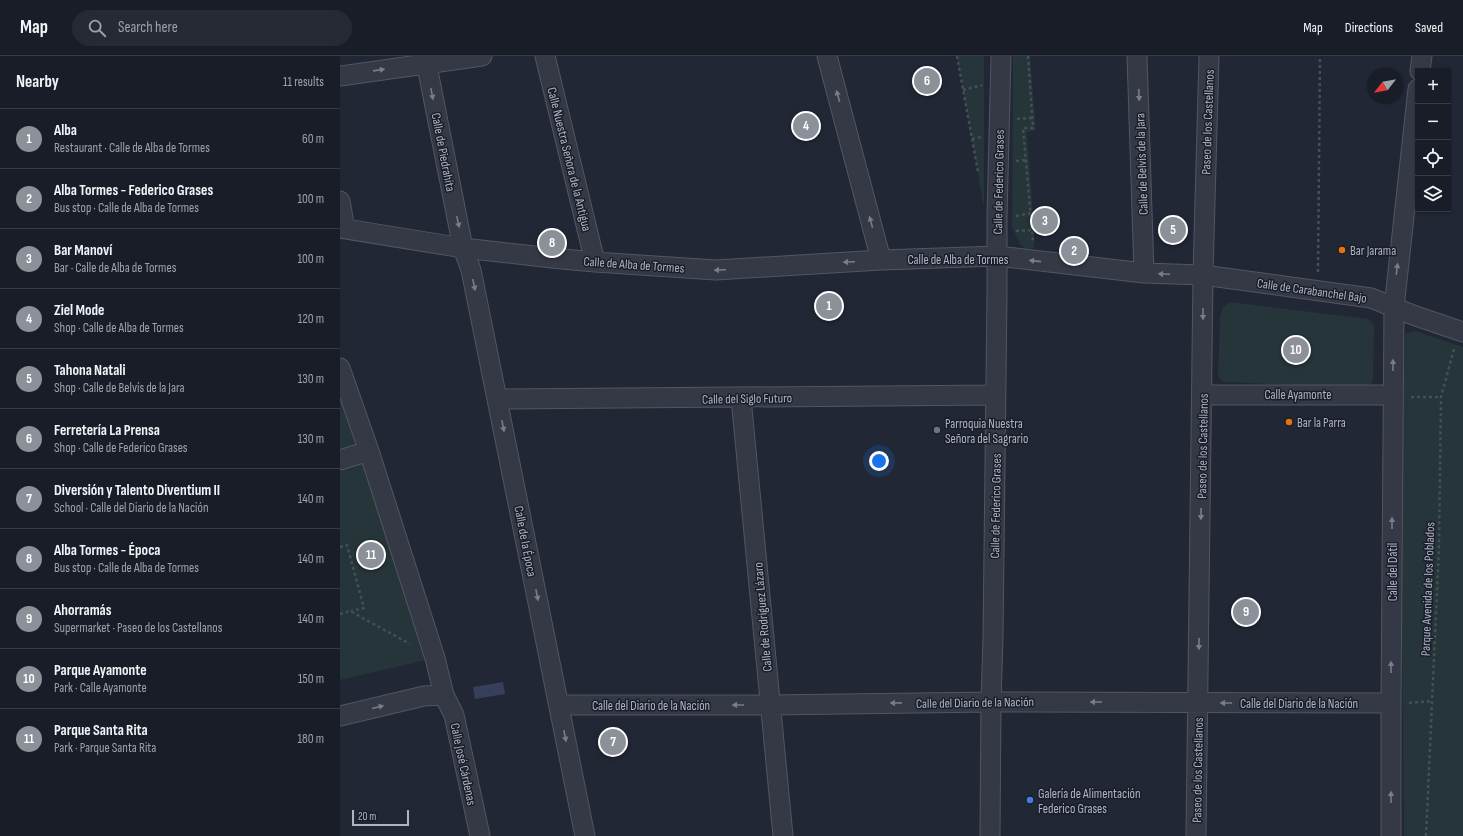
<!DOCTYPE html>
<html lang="en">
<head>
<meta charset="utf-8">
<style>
  body { margin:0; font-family:"Sofia Sans Condensed",sans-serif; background:#262a34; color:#f1f3f6 }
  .controls { position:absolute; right:12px; top:12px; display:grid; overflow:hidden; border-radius:0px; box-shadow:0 1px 3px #0004 }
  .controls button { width:36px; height:36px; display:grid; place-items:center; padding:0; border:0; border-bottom:1px solid #373b45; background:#191d28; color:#f1f3f6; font:20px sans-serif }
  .compass { position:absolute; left:1027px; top:12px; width:36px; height:36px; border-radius:50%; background:#191d28; box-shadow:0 1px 3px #0004; rotate:239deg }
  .scale { position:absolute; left:12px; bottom:10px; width:57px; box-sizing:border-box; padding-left:4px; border:2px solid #afb3c3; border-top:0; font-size:11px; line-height:14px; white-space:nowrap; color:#afb3c3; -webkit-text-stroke:3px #1a1e2a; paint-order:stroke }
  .you { position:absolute; left:539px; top:405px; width:14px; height:14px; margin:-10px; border:3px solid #fff; border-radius:50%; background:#1a73e8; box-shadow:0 0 0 6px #1a73e833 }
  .badge { display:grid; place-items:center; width:26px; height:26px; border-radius:50%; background:#8c9099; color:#fff; font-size:13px; font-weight:700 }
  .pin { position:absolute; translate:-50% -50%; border:2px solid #fff; box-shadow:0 1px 4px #0006 }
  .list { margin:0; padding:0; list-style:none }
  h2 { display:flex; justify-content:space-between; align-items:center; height:52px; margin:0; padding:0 16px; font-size:17px }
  h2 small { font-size:13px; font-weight:400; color:#9fa2a8 }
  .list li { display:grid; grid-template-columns:26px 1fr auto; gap:12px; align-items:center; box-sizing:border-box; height:60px; padding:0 16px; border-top:1px solid #373b45 }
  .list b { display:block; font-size:15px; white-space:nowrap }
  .list p { margin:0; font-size:13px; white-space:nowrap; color:#9fa2a8 }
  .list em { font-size:13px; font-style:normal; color:#9fa2a8 }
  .icon { flex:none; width:22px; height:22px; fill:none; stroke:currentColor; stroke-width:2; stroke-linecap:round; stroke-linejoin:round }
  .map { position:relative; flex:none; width:1123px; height:780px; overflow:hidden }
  header { display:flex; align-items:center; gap:24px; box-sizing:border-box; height:56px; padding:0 20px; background:#191d28; border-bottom:1px solid #373b45 }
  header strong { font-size:19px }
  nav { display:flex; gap:22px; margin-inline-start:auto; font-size:14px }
  .search { width:280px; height:36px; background:#262a34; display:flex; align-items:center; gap:10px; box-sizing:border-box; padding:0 14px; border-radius:22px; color:#9fa2a8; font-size:15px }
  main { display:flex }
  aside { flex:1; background:#191d28 }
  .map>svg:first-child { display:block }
</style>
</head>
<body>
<header>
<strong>Map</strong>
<div class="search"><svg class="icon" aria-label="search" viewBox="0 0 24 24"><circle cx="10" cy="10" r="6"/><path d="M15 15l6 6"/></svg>Search here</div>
<nav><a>Map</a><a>Directions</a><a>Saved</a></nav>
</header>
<main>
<aside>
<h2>Nearby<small>11 results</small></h2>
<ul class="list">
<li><span class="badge">1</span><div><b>Alba</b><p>Restaurant · Calle de Alba de Tormes</p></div><em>60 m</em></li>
<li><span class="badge">2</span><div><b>Alba Tormes - Federico Grases</b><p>Bus stop · Calle de Alba de Tormes</p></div><em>100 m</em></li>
<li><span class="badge">3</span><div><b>Bar Manoví</b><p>Bar · Calle de Alba de Tormes</p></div><em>100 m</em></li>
<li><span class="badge">4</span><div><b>Ziel Mode</b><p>Shop · Calle de Alba de Tormes</p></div><em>120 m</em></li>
<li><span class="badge">5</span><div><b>Tahona Natali</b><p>Shop · Calle de Belvís de la Jara</p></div><em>130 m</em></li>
<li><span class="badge">6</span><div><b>Ferretería La Prensa</b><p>Shop · Calle de Federico Grases</p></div><em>130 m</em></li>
<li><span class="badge">7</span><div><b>Diversión y Talento Diventium II</b><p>School · Calle del Diario de la Nación</p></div><em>140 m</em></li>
<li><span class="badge">8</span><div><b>Alba Tormes - Época</b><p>Bus stop · Calle de Alba de Tormes</p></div><em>140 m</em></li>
<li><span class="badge">9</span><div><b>Ahorramás</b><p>Supermarket · Paseo de los Castellanos</p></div><em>140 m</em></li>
<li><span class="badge">10</span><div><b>Parque Ayamonte</b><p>Park · Calle Ayamonte</p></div><em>150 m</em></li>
<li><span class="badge">11</span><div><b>Parque Santa Rita</b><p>Park · Parque Santa Rita</p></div><em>180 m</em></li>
</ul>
</aside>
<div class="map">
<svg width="1123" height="780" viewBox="0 0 1123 780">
  <rect width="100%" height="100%" fill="#212735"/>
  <!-- green -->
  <path fill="#263539" d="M617 0H644V152Z
    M673 0H690L696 75 687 76 694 172V192L686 193 680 188 672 171Z
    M890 246 1029 263 1034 269 1033 326 1026 332 883 326 878 320 880 260 883 251Z
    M1075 275 1123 291V780H1064L1061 476 1065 277Z
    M0 312 95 602 0 624Z"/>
  <!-- water -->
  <path fill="#36405b" d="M163 626 165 638 135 643 133 631Z"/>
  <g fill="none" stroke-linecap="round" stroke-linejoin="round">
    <!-- minor casing -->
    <g stroke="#525664" stroke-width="21">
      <path id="minor" d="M85 0 123 192 131 214 245 780
        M205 0 255 206
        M487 0 541 204
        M797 0 804 217
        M1080 15 1082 0
        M0 20 142 0
        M0 145 5 173
        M0 172 123 192 212 202 255 206 376 214 541 204 658 200 804 217 863 219 1031 242 1073 259 1123 276
        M0 312 29 395
        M863 339H1053
        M401 342 443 780
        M158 343 656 339
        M0 404 29 395 95 602 104 639 114 659 140 780
        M219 649H430L651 646 1051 647
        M0 660 84 640 104 639
        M650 780 651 646 653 582 657 237V161L661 0
        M856 780 863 219 869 0
        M1051 780V647L1054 252 1078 33"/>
    </g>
    <!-- path -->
    <path stroke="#435056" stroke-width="2.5" stroke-dasharray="3 3" stroke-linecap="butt" d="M617 0 638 116
      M688 0 693 72H683L693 186
      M623 34 642 29
      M677 63 692 62
      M632 83 641 81
      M676 105 686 104
      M676 160 691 157
      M676 175 692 174
      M978 216 980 0
      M1071 341H1101
      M0 491 7 489 24 552 11 555
      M0 558 10 555 70 588
      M1069 647 1092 645
      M1086 780 1099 491 1101 341 1114 293"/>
    <!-- minor -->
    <use href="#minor" stroke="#353946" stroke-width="19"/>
  </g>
  <!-- one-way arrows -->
  <defs><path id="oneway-solid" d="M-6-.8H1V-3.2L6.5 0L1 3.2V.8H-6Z"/></defs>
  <g fill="#787c8b">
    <use href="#oneway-solid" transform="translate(39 14) rotate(-8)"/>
    <use href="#oneway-solid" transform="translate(92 38) rotate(79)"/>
    <use href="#oneway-solid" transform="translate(799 39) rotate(88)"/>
    <use href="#oneway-solid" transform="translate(498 40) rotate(-105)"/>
    <use href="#oneway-solid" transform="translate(118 166) rotate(78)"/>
    <use href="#oneway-solid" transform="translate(531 166) rotate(-105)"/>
    <use href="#oneway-solid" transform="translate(695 205) rotate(-174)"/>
    <use href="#oneway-solid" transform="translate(509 206) rotate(177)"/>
    <use href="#oneway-solid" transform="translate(1057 213) rotate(-83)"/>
    <use href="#oneway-solid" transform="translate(380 214) rotate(178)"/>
    <use href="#oneway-solid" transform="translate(824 218) rotate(-178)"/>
    <use href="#oneway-solid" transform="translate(134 229) rotate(78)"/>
    <use href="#oneway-solid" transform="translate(863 258) rotate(90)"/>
    <use href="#oneway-solid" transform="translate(1053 309) rotate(-90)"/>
    <use href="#oneway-solid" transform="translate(163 370) rotate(79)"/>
    <use href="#oneway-solid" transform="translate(861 458) rotate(91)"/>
    <use href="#oneway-solid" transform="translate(1052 467) rotate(-90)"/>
    <use href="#oneway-solid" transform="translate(197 539) rotate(79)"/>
    <use href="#oneway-solid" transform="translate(859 588) rotate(91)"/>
    <use href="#oneway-solid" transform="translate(1051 611) rotate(-90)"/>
    <use href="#oneway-solid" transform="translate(756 646) rotate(-180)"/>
    <use href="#oneway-solid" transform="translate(556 647) rotate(179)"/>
    <use href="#oneway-solid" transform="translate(886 647) rotate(-180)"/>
    <use href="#oneway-solid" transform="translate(398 649) rotate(180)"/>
    <use href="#oneway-solid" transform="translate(38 651) rotate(-14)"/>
    <use href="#oneway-solid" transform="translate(225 680) rotate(79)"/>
    <use href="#oneway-solid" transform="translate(1051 741) rotate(-90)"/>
  </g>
  <!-- markers -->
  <g fill="#e8710a" stroke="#1a1e2a" stroke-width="1.5">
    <circle cx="1002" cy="194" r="4"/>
    <circle cx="949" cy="366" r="4"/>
  </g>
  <circle fill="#6b7280" stroke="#1a1e2a" stroke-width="1.5" cx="597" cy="374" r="4"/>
  <circle fill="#3f7fe0" stroke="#1a1e2a" stroke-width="1.5" cx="690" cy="744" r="4"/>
  <g text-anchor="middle" stroke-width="3" stroke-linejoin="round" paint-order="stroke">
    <!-- street labels -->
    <g font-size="13" fill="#afb3c3" stroke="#1a1e2a">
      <text transform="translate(867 66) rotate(-88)" y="5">Paseo de los Castellanos</text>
      <text transform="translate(104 96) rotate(79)" y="5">Calle de Piedrahíta</text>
      <text transform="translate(230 103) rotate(76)" y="5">Calle Nuestra Señora de la Antigua</text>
      <text transform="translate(801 108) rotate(-92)" y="5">Calle de Belvís de la Jara</text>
      <text transform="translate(658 126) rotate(-89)" y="5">Calle de Federico Grases</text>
      <text x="618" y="208">Calle de Alba de Tormes</text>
      <text transform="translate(294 208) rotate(4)" y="5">Calle de Alba de Tormes</text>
      <text transform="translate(972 234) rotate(8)" y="5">Calle de Carabanchel Bajo</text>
      <text x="958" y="343">Calle Ayamonte</text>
      <text transform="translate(407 342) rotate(-1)" y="5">Calle del Siglo Futuro</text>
      <text transform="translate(862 390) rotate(-89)" y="5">Paseo de los Castellanos</text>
      <text transform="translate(655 450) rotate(-89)" y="5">Calle de Federico Grases</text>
      <text transform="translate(186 485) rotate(79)" y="5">Calle de la Época</text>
      <text transform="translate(1052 516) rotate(-90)" y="5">Calle del Dátil</text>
      <text transform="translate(1087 533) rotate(-88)" y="5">Parque Avenida de los Poblados</text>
      <text transform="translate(422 561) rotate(-95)" y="5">Calle de Rodríguez Lázaro</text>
      <text transform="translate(635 646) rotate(-1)" y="5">Calle del Diario de la Nación</text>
      <text x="959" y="652">Calle del Diario de la Nación</text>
      <text x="311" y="654">Calle del Diario de la Nación</text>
      <text transform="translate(124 708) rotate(78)" y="5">Calle José Cárdenas</text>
      <text transform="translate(857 714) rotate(-89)" y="5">Paseo de los Castellanos</text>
    </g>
    <!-- poi labels -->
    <g font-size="13" fill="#afb3c3" stroke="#1a1e2a" text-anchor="start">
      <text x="1010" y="199">Bar Jarama</text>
      <text x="957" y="371">Bar la Parra</text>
      <text x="605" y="372">Parroquia Nuestra<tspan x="605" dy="15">Señora del Sagrario</tspan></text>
      <text x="698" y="742">Galería de Alimentación<tspan x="698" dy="15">Federico Grases</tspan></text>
    </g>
  </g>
</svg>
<div class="controls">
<button>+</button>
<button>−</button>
<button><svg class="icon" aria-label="locate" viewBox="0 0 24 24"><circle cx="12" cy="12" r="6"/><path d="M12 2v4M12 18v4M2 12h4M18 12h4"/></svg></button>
<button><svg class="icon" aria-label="layers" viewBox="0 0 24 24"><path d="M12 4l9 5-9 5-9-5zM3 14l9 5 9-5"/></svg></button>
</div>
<svg class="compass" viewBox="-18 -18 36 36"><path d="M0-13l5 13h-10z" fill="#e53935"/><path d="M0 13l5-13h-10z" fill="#9fa2a8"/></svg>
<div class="scale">20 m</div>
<div class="you"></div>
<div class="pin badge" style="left:489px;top:250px">1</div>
<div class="pin badge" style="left:734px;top:195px">2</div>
<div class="pin badge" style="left:705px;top:165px">3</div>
<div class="pin badge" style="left:466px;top:70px">4</div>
<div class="pin badge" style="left:833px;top:174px">5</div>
<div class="pin badge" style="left:587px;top:25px">6</div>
<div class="pin badge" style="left:273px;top:686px">7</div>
<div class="pin badge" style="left:212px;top:187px">8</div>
<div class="pin badge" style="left:906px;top:556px">9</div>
<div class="pin badge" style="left:956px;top:294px">10</div>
<div class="pin badge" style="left:31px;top:499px">11</div>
</div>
</main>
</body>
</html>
